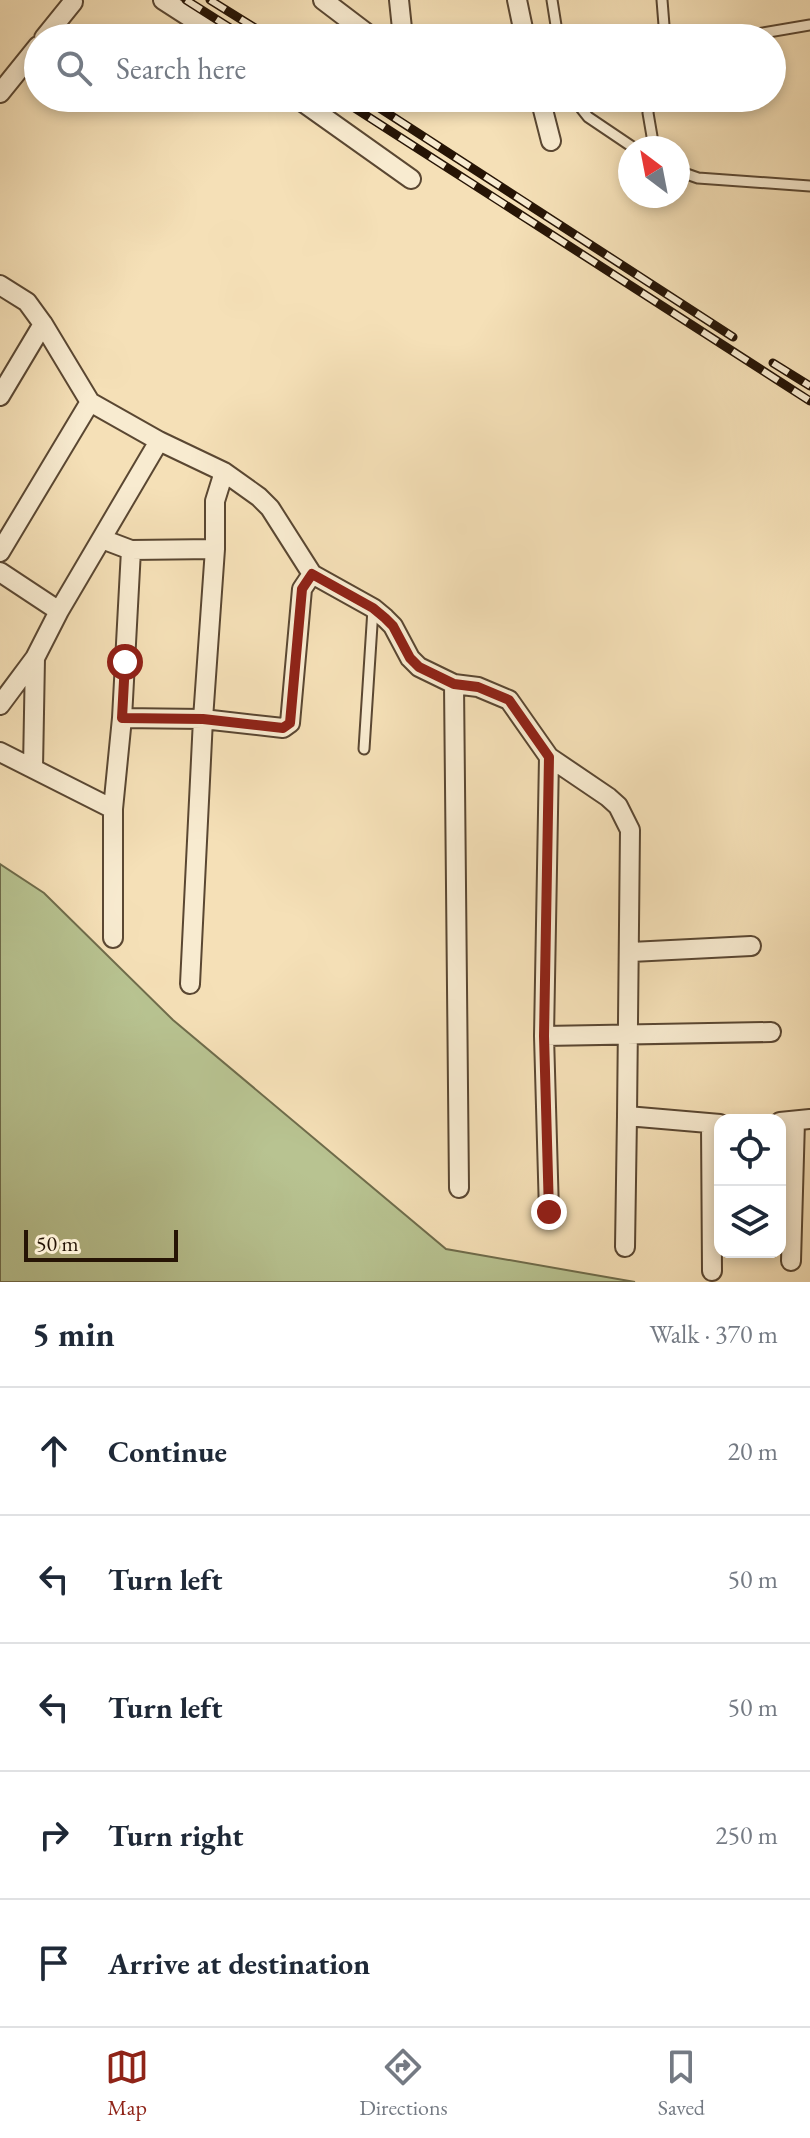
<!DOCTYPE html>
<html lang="en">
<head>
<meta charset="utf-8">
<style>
  body { margin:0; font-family:"EB Garamond",serif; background:#f6f6f7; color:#1f2937 }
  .controls { position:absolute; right:24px; bottom:24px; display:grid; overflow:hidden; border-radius:16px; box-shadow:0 4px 12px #0003 }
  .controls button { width:72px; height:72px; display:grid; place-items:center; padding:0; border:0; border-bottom:2px solid #e0e1e3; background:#fff; color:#1f2937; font:40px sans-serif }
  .compass { position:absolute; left:618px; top:136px; width:72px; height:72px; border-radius:50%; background:#fff; box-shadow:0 4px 12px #0003; rotate:328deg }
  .scale { position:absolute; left:24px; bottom:20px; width:154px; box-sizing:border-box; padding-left:8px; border:4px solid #261405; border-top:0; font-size:22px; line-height:28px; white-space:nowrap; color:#261405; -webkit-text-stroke:6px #f8ebd0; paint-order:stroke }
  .stop { position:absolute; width:24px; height:24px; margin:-18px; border:6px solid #8f2418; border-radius:50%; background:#fff }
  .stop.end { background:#8f2418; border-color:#fff; box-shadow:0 2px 8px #0008 }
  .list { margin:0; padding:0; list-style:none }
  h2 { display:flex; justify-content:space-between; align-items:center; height:104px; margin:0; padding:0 32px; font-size:34px }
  h2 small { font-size:26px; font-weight:400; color:#747a83 }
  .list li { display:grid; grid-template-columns:52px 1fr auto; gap:24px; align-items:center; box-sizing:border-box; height:128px; padding:0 32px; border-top:2px solid #e0e1e3 }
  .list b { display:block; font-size:30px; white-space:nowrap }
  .list em { font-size:26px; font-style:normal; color:#747a83 }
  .icon { flex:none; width:44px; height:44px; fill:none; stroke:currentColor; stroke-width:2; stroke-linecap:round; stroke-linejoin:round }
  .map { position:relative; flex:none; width:810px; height:1282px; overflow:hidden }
  .search { position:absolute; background:#fff; box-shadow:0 4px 12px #0003; left:24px; right:24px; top:24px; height:88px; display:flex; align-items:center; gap:20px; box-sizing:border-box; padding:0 28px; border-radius:44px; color:#747a83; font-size:30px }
  .sheet { height:744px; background:#fff }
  nav { display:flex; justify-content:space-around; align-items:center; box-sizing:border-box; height:112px; border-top:2px solid #e0e1e3; background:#fff; font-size:22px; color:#747a83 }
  nav a { display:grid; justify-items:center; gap:4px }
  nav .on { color:#8f2418 }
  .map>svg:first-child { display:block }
</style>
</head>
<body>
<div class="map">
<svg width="810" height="1282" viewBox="0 0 810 1282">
  <rect width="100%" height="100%" fill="#f5e0b7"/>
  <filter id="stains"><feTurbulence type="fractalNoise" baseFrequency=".0025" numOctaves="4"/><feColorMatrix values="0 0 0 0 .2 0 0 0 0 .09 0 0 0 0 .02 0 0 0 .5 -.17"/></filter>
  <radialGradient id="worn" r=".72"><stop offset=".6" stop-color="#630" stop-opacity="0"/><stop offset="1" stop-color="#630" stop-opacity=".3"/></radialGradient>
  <!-- green -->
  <path fill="#b8c391" stroke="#6f6c4b" stroke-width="2" d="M0 864 44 893 173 1020 446 1249 635 1282H0Z"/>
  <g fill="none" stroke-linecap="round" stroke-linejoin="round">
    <!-- lane casing -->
    <g stroke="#5a4732" stroke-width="13">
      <path id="lane" d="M552 0 558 38
        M662 0 665 38
        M710 38 757 34 810 25
        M573 98 588 117 634 148
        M650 98 648 113 654 148
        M678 171 698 178 810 186
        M364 749 373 609"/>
    </g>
    <!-- street casing -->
    <g stroke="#5a4732" stroke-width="22">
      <path id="street" d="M163 0 222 38
        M323 0 373 38
        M399 0 403 38
        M517 0 525 38
        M44 38 73 2
        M0 93 38 46
        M297 98 411 179
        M540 98 551 141
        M0 285 27 302 43 324 90 402 159 441 224 472 259 497 270 508 312 574 373 608 385 618 393 626 410 658 419 667 454 684 478 687 509 700 549 757 608 797 618 806 630 830 627 1116 720 1124
        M0 396 43 324
        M102 539 131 550 215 549
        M0 552 90 402
        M0 572 59 611
        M454 684 459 1188
        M0 705 35 658 59 611 159 441
        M122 718 203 719 283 728 290 723 302 589 312 574
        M0 752 113 809
        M33 768 35 658
        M113 938V809L122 718 131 550
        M631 952 751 946
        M190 984 203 719 215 549V501L224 472
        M544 1036 771 1032
        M780 1122 810 1119
        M711 1124 712 1271
        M549 1212 544 1036 549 757
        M625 1247 627 1116
        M791 1261 795 1121"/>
    </g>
    <!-- lane -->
    <use href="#lane" stroke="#f8ebd0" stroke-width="9"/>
    <!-- street -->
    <use href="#street" stroke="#f8ebd0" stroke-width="18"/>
    <!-- rail casing -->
    <g stroke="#261405" stroke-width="9">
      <path id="rail" d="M186 0 246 38
        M210 0 271 38
        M339 98 810 401
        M364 98 733 337
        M773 363 810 386"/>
    </g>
    <!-- rail -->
    <use href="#rail" stroke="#f8ebd0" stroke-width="6" stroke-dasharray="18" stroke-linecap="butt"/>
  </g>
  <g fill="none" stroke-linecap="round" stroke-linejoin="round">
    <!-- route -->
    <path stroke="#8f2418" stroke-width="10" d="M125 662 122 718 203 719 283 728 290 723 302 589 312 574 373 608 385 618 393 626 410 658 419 667 454 684 478 687 509 700 549 757 544 1036 549 1212"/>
  </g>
  <rect width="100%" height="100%" filter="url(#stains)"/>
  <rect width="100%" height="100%" fill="url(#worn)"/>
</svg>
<div class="controls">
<button><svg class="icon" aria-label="locate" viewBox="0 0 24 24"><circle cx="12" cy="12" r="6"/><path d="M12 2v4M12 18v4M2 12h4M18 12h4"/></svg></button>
<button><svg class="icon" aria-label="layers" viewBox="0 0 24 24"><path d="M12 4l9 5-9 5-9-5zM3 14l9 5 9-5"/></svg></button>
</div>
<svg class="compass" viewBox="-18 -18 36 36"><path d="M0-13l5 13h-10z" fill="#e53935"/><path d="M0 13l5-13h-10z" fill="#747a83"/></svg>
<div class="scale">50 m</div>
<div class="stop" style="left:125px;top:662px"></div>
<div class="stop end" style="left:549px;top:1212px"></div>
<div class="search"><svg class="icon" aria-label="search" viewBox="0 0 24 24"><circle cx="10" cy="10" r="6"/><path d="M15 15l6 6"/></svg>Search here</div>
</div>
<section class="sheet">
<h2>5 min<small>Walk · 370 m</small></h2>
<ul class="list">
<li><svg class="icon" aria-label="ahead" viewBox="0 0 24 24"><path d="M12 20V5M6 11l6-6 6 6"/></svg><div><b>Continue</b></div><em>20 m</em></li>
<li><svg class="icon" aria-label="left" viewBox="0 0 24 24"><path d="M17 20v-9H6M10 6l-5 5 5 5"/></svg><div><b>Turn left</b></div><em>50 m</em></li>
<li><svg class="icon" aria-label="left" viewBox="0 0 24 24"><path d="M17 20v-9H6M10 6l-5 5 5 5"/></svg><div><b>Turn left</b></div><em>50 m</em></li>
<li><svg class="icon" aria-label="right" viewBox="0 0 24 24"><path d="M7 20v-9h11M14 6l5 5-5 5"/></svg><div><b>Turn right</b></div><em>250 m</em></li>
<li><svg class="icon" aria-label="arrive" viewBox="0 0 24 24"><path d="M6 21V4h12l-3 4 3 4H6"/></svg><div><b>Arrive at destination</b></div></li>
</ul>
</section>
<nav>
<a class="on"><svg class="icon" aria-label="map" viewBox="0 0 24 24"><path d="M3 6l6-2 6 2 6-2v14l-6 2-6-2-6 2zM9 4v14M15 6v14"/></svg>Map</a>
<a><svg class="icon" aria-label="directions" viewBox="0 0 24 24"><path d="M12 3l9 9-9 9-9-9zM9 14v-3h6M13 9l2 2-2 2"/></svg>Directions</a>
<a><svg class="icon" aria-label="saved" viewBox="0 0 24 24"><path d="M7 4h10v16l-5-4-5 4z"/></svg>Saved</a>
</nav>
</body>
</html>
